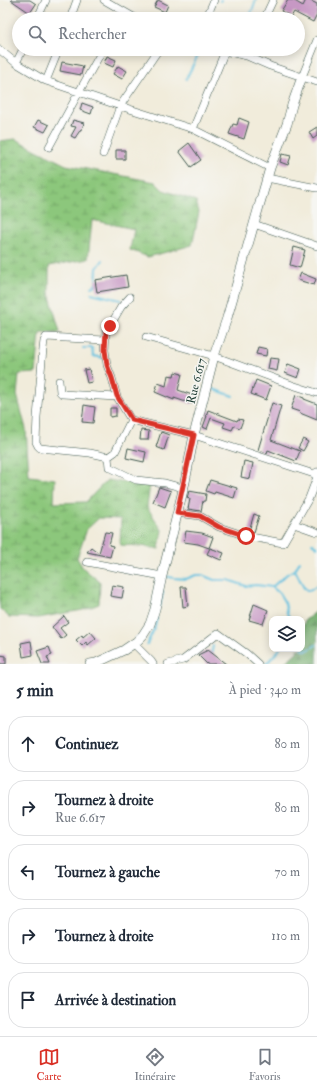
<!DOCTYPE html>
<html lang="fr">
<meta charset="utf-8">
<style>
:root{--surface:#fff;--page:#f2f2f3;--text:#1f2937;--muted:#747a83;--line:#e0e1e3;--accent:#d93025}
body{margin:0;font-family:"IM FELL Double Pica",serif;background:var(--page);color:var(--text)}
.controls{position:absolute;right:12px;bottom:12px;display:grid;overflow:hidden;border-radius:8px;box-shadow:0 2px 10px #0003}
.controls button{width:36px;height:36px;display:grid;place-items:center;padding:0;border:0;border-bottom:1px solid var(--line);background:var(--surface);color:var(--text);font:20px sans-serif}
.stop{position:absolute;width:12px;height:12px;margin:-9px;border:3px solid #d93025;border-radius:50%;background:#fff}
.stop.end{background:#d93025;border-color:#fff;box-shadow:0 1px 4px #0008}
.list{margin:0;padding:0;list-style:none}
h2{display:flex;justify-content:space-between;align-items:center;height:52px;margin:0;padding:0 16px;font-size:17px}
h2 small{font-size:13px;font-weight:400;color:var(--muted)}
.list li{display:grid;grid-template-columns:26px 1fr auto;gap:12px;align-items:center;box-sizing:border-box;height:56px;margin:0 8px 8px;padding:0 8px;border:1px solid var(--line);border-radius:16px}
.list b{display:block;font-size:15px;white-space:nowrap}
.list p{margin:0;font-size:13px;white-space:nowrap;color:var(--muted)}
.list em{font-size:13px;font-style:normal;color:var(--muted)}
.icon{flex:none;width:22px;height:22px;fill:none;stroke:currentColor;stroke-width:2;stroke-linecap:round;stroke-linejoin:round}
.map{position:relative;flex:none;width:317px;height:664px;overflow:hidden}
.search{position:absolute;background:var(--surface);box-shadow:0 2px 10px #0003;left:12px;right:12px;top:12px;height:44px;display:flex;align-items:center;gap:10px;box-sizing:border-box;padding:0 14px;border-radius:22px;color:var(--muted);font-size:15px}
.sheet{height:372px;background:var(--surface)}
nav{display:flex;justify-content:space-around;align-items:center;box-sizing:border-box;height:56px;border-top:1px solid var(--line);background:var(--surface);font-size:11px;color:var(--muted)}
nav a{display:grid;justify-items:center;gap:2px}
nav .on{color:var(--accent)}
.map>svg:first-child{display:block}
</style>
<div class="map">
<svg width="317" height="664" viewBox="0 0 317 664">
<defs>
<pattern id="forest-firs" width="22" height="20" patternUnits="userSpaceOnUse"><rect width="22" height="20" fill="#71ac6b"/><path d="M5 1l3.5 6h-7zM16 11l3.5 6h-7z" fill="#5c8d59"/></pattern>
<pattern id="wetland-marsh" width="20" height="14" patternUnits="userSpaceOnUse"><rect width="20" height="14" fill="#8cc77b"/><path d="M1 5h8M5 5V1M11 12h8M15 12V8" fill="none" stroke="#72a366"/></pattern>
</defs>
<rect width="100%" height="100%" fill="#f6f6f2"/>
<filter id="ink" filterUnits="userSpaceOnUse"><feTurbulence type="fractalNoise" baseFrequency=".025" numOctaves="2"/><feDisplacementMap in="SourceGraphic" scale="8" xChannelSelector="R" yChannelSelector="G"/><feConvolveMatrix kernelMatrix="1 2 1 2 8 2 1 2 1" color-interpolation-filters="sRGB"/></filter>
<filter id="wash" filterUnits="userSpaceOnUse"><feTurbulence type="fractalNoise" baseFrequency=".012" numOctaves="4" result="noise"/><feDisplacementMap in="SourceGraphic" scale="16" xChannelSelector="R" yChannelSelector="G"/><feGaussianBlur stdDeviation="0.9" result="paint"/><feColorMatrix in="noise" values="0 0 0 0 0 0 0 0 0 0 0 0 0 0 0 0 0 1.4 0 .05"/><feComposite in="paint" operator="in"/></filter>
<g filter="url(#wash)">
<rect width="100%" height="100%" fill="#f1ecdb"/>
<path fill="url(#forest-firs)" stroke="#487450" d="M317,611V664H283L297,652L298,649H302V631L305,620Z"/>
<path fill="url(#wetland-marsh)" stroke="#568258" d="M15,139L66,165L155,182L163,190L196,201L199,212L192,245L148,257L130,250L134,229L92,220L88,259L49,266V293L60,332H40L36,373L19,374L17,395L26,429L29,476L55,479L54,503L86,502L107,480L121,482L150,484L147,507L162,530L159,549L141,546L120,545L121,519L99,518L87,529L77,558L83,568L100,582L99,604L83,610L38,618L9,617L0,609V141Z"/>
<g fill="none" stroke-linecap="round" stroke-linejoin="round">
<path stroke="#63c2e1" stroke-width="2" d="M220,1L221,0
M250,16L256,0
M186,79L201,49
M92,287L96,284L97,268L103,260
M91,293L121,300
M83,348H92L93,356L104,358
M210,388L233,396
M312,543L317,547
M295,570L304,588L307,591L311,590L317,586
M165,576L174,578L186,579L196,575H202L214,580H228L246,586L256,585L272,587L279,593L285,603L287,613L290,619
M272,587L287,574L294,570H295L300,561
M160,606L163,592
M147,644L154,629L157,618
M302,648L304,650H308L316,645
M211,655L213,646
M266,664L280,649"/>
</g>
<g id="blocks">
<path fill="#c798c4" d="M11,0H30L36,4L30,13Z
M158,0L168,5L165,12L154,7Z
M288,0H293L303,6L306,0H309L317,4V14L313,22L294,12L291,17L281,11Z
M107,56L116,60L113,67L104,63Z
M62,62L83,66L81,75L60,71Z
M118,66L127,71L122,79L113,74Z
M82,103L93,107L91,114L80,110Z
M239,118L249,122L244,139L229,134L233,124L237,125Z
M38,120L49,125L45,132L34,127Z
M73,120L84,123L82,129H81L75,138L71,136L76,127L71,126Z
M317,127V136L313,139L309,132Z
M189,143L201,160L191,167L179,151Z
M116,150H125V159H116Z
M282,154L291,156L288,165L280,162Z
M294,247L305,250L300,268L290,265Z
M301,273L316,279L314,285L298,280Z
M126,275L128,287L97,292L95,280Z
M258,347L267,349L266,356L256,354Z
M270,358L279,359L277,371L268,369Z
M288,364L301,369L298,378L285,373Z
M89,369L92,382L87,383L84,370Z
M175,372L182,374L178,390L195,396L192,404L174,398V400L155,392L158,383L166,386L168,375L174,376Z
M256,380L271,386L266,400L251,394Z
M296,395L304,398V399L317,404V420L300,413V412L291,409Z
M272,403L281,406L271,440L300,451L296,461L268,450L267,453L258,450Z
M84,405L95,407L93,423L82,422Z
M110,408H116V416L110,417Z
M208,410L237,421L238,419L243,420L240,428L234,426L232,430L223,427L225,423L211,418L207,429L203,427L207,416H206Z
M141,430L149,431L148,440H140Z
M161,432L169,435L164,450L156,447Z
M303,439L308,442L303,451L298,448Z
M128,448L146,452L144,462L126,458Z
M244,461L253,463L250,479L241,477Z
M210,480L237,488L234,498L215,492L214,494L206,491Z
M159,487L171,491L165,507L153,502Z
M189,491L206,494L205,501H203L201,511L188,509L190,499L187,498Z
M254,514L259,516L254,532L249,531Z
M186,531L202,533L213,537L209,548L198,544L184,542Z
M105,532L112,533L109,545L113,546L110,557L87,552L91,547L99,553Z
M210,548L224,553L221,560L207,554Z
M112,585L124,587L122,598L110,596Z
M181,587H186L188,606L183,607Z
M254,604L268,610L263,624L249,620Z
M64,616L68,622L60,628L66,635L61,639L52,627Z
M90,631L96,638L88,645L86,642L82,646L76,640L82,635L83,637Z
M31,641L33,655L23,657L21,643Z
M49,647L52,655L47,657L50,664H42L37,651Z
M208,650L226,664H207L198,655Z
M0,655L6,656V664H0Z"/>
</g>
</g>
<g filter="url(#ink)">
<use href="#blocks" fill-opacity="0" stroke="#3e574d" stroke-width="1"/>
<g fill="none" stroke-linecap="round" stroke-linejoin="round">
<defs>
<path id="minor" d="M104,0L137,19
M37,19L46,0
M70,19L77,0
M206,19L214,0
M264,19L273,0
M215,49L247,56L270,66L317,82
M0,50L16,63L46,81L120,106L193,129L270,168
M247,56L250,49
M16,63L23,49
M302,77L317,40
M46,81L59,49
M193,129L225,51
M49,147L79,92L103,49
M103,154L120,106L159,49
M267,178L317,188
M254,224L317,246
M130,297L121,307L110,326L106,331L105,350L107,365L112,378L117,397L131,420L194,435L314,474L317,472
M146,337L214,356L292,385L317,393
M105,340L46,337L44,341L43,349L37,417L36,442L38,446L40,448L90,453L108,457L109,467L136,480L165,483L183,488
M59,381L60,392L62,394L117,397
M108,457L115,452L131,420
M177,513L200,516L219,527L246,536L283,543L309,498L317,477L314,474
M294,524L317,532
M87,562L162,576
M133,643L151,661L153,664
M168,664L183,660L218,633L247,654L258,664"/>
<path id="tertiary" d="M90,664L96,663L124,650L136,642L143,635L150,624L155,609L162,576L185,482L194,435L214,356L227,318L270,168L287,124L292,105L302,77"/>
</defs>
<use href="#minor" stroke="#3e574d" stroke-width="8"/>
<use href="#tertiary" stroke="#3e574d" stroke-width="10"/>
<use href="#minor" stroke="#fff" stroke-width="7"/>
<use href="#tertiary" stroke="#fff" stroke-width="9"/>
</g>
</g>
<g fill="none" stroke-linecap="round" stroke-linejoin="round" filter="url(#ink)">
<path stroke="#d93025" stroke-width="5" d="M110,326L106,330L105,350L107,365L112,378L117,396L132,420L194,435L177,513L200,516L219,527L246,536"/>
</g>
<g text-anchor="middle" stroke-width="3" stroke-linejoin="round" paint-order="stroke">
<g font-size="12" fill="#1f3d34" stroke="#f6f6f2">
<text transform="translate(196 381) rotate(-76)" y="4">Rue 6.617</text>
</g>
</g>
</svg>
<div class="controls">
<button><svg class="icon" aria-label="layers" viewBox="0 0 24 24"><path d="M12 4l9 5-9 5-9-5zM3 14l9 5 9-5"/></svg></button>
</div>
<div class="stop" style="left:246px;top:536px"></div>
<div class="stop end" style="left:110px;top:326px"></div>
<div class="search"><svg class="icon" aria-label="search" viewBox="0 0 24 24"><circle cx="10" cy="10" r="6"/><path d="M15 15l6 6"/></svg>Rechercher</div>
</div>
<section class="sheet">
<h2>5 min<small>À pied · 340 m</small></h2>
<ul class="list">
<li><svg class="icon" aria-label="ahead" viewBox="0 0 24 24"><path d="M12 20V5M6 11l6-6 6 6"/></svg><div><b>Continuez</b></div><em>80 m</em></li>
<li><svg class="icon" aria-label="right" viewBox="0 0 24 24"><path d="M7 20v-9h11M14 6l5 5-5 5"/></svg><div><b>Tournez à droite</b><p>Rue 6.617</p></div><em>80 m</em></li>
<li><svg class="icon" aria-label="left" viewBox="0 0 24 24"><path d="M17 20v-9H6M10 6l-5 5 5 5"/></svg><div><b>Tournez à gauche</b></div><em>70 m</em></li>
<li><svg class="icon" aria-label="right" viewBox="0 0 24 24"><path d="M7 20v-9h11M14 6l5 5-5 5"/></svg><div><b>Tournez à droite</b></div><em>110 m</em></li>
<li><svg class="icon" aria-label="arrive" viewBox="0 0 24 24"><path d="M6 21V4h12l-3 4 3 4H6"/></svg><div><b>Arrivée à destination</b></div></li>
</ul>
</section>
<nav>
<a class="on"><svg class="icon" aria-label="map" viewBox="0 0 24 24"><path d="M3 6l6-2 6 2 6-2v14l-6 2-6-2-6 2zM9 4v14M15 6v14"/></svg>Carte</a>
<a><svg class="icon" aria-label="directions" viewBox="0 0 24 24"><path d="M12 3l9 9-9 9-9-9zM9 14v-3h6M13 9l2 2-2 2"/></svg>Itinéraire</a>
<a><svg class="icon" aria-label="saved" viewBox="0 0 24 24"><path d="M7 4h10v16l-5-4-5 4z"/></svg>Favoris</a>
</nav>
